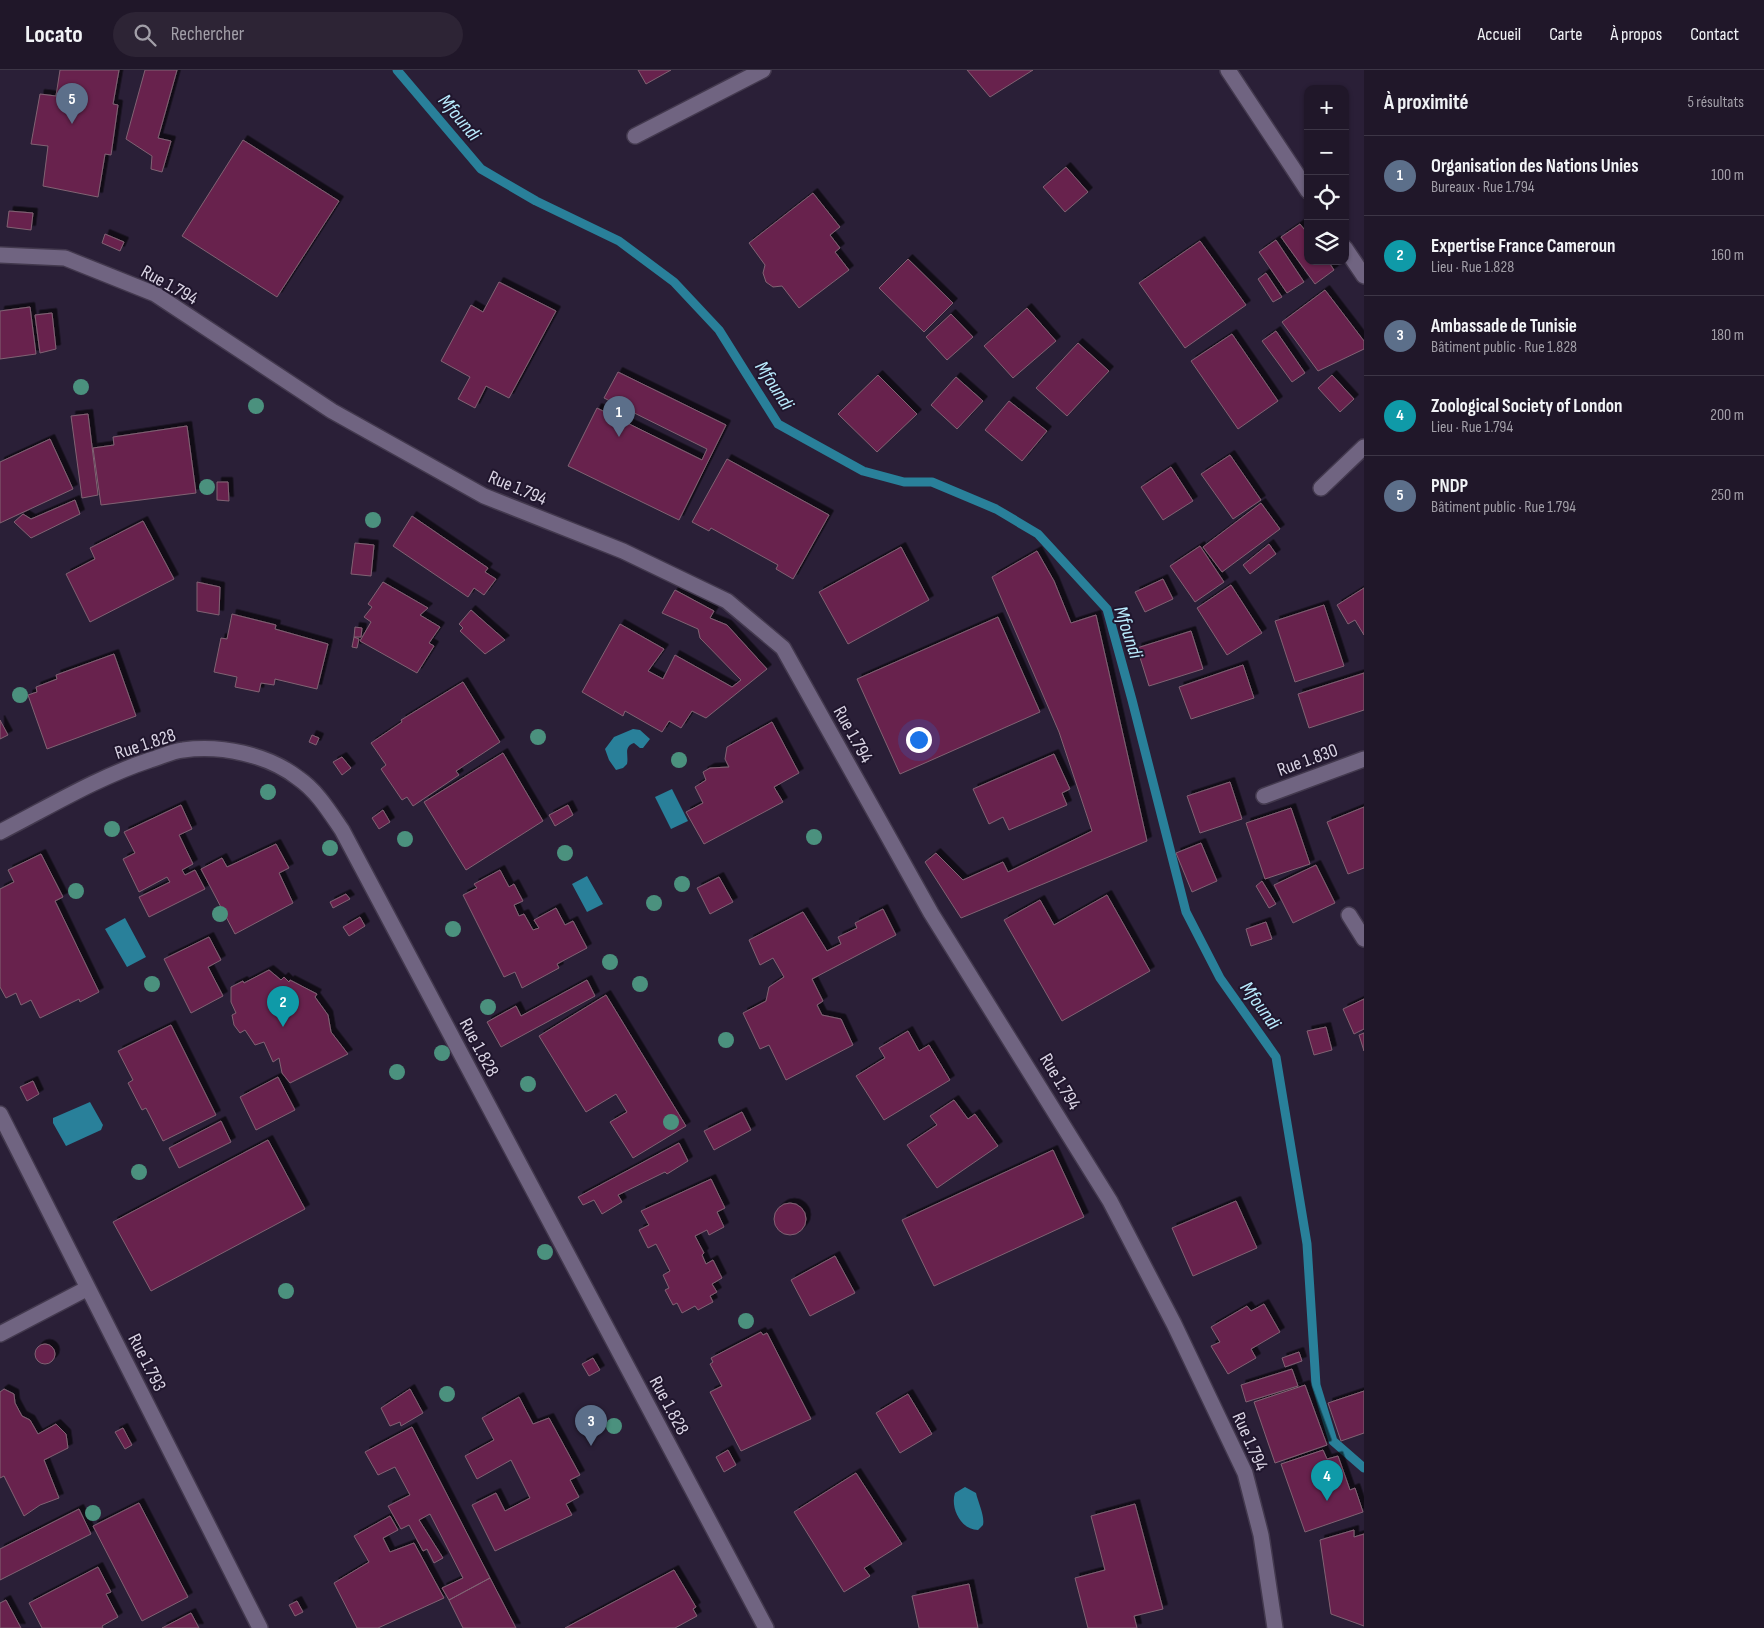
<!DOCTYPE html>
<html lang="fr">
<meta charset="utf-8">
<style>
:root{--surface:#201729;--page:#2d2435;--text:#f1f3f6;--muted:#a29fa8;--line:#3d3646;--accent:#0b8043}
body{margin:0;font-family:"Sofia Sans Condensed",sans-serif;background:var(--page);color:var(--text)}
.controls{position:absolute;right:15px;top:15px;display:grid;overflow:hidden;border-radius:10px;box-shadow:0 1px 4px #0004}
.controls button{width:45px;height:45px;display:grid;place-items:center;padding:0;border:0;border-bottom:1px solid var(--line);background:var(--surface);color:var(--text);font:25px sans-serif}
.you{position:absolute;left:918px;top:669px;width:18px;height:18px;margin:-12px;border:4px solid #fff;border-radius:50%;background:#1a73e8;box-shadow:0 0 0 8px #1a73e833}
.badge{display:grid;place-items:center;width:32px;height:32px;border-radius:50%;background:var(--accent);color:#fff;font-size:16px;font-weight:700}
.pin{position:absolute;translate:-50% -41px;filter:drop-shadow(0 1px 2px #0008)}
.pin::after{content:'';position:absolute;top:26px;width:18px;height:15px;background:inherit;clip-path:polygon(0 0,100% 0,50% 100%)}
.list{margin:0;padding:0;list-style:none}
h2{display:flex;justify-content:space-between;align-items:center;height:65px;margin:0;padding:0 20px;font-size:21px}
h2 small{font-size:16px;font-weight:400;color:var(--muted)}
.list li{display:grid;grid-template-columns:32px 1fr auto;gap:15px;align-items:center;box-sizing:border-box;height:80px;padding:0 20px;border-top:1px solid var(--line)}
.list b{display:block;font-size:19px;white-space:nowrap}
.list p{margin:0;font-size:16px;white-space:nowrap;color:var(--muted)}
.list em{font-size:16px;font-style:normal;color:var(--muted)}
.icon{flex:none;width:28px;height:28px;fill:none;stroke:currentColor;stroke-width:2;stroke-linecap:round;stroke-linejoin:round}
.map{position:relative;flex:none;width:1364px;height:1558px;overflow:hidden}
header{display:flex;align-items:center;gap:30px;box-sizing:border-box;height:70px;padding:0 25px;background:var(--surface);border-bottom:1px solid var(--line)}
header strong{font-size:24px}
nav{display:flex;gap:28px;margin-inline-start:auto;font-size:18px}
.search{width:350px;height:45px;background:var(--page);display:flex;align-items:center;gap:12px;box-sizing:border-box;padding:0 18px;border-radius:28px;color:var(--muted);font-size:19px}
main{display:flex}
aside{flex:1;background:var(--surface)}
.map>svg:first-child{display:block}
</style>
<header>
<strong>Locato</strong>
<div class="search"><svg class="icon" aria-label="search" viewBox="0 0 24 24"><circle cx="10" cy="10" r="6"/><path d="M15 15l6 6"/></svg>Rechercher</div>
<nav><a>Accueil</a><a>Carte</a><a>À propos</a><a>Contact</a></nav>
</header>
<main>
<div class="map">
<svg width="1364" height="1558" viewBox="0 0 1364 1558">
<defs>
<filter id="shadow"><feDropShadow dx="4.5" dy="-4.5" stdDeviation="0" flood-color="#0009"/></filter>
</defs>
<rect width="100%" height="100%" fill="#2a1f37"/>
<path fill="#29809a" d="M633,659L640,660L650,669L643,678H640L634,673C623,677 629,685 627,694L623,698L616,700L609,690L605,679L614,667Z
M672,719L688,751L671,759L655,727Z
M587,806L603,834L587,842L572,814Z
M125,848L146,887L127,897L105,859Z
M90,1032L103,1055L101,1060L66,1076L53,1053V1048Z
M965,1417L976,1423C978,1432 985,1446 983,1455L978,1460C961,1460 950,1438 955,1423Z"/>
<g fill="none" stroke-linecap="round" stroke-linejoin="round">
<path stroke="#29809a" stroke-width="9" d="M397,0L481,99L536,131L619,171L674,212L719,260L778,354L863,401L904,412H932L996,439L1038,464L1107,539L1132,630L1186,842L1220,908L1276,987L1307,1174L1316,1315L1333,1371L1364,1398"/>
</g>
<path fill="#67234e" stroke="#816273" filter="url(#shadow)" d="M60,0H119L113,34L118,35L111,85L105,84L98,127L43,116L48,76L31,74L40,24L56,26Z
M145,0H177L158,68L171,71L162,102L151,99L152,86L126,69Z
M638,0H671L646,14Z
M967,0H1033L990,27Z
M243,70L339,131L277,227L182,166Z
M1066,97L1088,122L1065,142L1043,117Z
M813,123L840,157L830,165L840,178L835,182L849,200L799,238L782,216L773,217L766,212L763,203L765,195L749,173Z
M9,141L33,143L31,160L7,157Z
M1300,154L1308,164V191H1328L1334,200L1315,214L1281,167Z
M105,164L124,172L120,181L102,173Z
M1276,170L1304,212L1287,223L1259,182Z
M1200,171L1246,235L1185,278L1139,213Z
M908,189L953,233L924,262L879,218Z
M1266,203L1282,227L1273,232L1258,209Z
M499,212L556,241L509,328L486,316L475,338L458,329L470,307L441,291L471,235L483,242Z
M1325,220L1364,271V279L1318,301L1282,252Z
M30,237L36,284L0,289V241Z
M1027,238L1056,271L1013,308L984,276Z
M52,243L56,279L40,283L35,245Z
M951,244L973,267L947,290L926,267Z
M1276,261L1305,303L1292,312L1262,271Z
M1232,264L1278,331L1238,359L1191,291Z
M1078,273L1109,301L1067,346L1036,318Z
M618,302L726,355L679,450L568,396L597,338L702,390L707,379L604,328Z
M878,305L917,344L877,382L838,344Z
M1332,305L1354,329L1340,342L1318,318Z
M956,307L983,331L957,359L931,335Z
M1009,331L1047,361L1022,391L985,360Z
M88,344L98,425L82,428L71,346Z
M187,356L196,423L101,435L93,378L114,375L113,367Z
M50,369L73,419L0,453V392Z
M1230,385L1261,430L1233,449L1201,404Z
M727,389L829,445L793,509L776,499L778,495L711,458L709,461L692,452Z
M1171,397L1193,431L1163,450L1141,417Z
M217,412H228L229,431L217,430Z
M75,430L80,444L31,468L14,452L23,444L31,449Z
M1261,433L1280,459L1222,502L1203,477Z
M412,446L488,498L485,502L496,509L484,525L474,518L468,527L393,476Z
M143,451L174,509L90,552L66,504L95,489L90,478Z
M355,473L374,475L371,506L351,504Z
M1269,474L1276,484L1250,504L1243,495Z
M1200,476L1224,512L1195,532L1170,496Z
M901,477L929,530L848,574L819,522Z
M1037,481L1054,511L1071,553L1096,545L1147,771L961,848L925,792L936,783L963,810L1003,792L1008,802L1092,761L1059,662L992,507Z
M1163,509L1173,529L1145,542L1135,522Z
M197,512L220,517L219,545L197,541Z
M383,512L428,538L420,545L440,557L429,573L434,576L417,603L360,571L371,552L364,547L372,537L368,534Z
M1231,515L1262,563L1227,585L1197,538Z
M1364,518V565L1355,550L1348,554L1337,535Z
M675,520L714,541L710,548L727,555L767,599L706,648L692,641L681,658L669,651L662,662L625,641L623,646L582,622L620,554L664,579L648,601L663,609L675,585L732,617L741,610L700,568L698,559L662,543Z
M1324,535L1344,596L1295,612L1275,551Z
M471,540L505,570L485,584L460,561L463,558L459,554Z
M232,544L276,555L275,559L328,574L317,619L275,609L274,615L261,613L259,622L235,617L237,607L214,602L221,568L227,569Z
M998,547L1040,642L900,704L857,609Z
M355,557L362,558L361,567H354Z
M1191,561L1203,599L1149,616L1137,578Z
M354,567L359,569L357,578L352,577Z
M114,584L136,646L47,679L28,625L37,622L36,617L57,609L56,605Z
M1243,595L1254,628L1191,649L1179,617Z
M1364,603V640L1309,658L1298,624Z
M463,612L500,672L456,701L459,705L413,736L407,727L402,730L381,699L386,695L371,673L402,652L401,650Z
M0,650L8,665L0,669Z
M772,652L799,703L774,717L783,732L704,774L686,742L703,733L695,717L706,710L703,702L710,698L729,697L725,689L727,677Z
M312,665L319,668L316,675L309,672Z
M503,683L543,751L466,800L424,732Z
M1054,684L1070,719L1062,723L1067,735L1009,760L1003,747L989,754L973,719Z
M342,687L351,698L342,705L333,692Z
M1230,712L1242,749L1200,763L1187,726Z
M181,735L192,759L179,765L193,794L182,800L185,805L195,800L205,819L149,847L139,827L170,812L167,807L139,822L123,789L135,783L124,762Z
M568,735L573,745L555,756L549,745Z
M1364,737V798L1348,804L1327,752Z
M1291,738L1310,794L1265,809L1246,753Z
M383,740L390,752L379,759L372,748Z
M1201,773L1217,811L1192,822L1176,783Z
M276,774L289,798L279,803L293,833L235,864L201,799L222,788L227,797Z
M41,784L63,827L55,831L99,922L80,932L79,929L40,948L31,930L21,935L16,923L6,928L0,917V819L14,812L8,800Z
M1316,795L1335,833L1293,853L1274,815Z
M500,800L509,817L514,814L523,831L514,835L519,846L524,844L533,860L539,858L534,850L556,838L565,855L573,851L587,878L557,894L559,898L522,918L515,902L504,907L463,825L477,818L474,814Z
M719,807L733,832L710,844L697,818Z
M1262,811L1276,834L1269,838L1256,816Z
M346,824L350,829L333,838L330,832Z
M1107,825L1150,901L1062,951L1004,850L1040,830L1054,855Z
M883,839L896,865L812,909L823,931L817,935L822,945L841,949L853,975L786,1010L769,975L760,979L743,943L766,931L769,917L784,907L773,888L760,895L749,870L803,842L827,881L841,874L838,867L857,858L855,853Z
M360,847L365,856L349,866L343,857Z
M1266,852L1272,869L1251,876L1246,859Z
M209,867L221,890L208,897L223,926L191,943L164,889Z
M269,900L281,910L284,907L289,912L290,910L317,924L315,927L328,945L331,962L348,984L290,1013L282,1003L279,988L273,992L264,972L255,975L245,960L240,963L234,955L232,945L236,943L231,932V917L243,911L244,913Z
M587,910L595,926L501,977L487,952L516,936L521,946Z
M606,925L686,1056L633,1088L610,1052L627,1042L616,1024L586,1042L539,966Z
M1364,929V959L1354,964L1343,939Z
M171,955L216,1045L163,1071L146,1038L142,1040L128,1013L133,1010L118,981Z
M1326,957L1332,980L1314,985L1307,961Z
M908,961L919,981L929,975L950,1010L884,1050L856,1006L885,988L879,978Z
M1364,963V981L1359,965Z
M278,1007L295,1040L256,1060L240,1027Z
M33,1011L39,1024L27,1031L20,1017Z
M954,1030L968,1049L975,1044L998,1076L937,1118L907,1075L937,1055L930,1046Z
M742,1042L751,1060L714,1080L704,1061Z
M221,1051L231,1072L179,1098L169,1078Z
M268,1070L305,1139L151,1221L113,1152Z
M679,1073L688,1091L667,1104L665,1102L618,1125L622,1132L602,1144L594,1130L583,1135L578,1127Z
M1053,1080L1084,1147L934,1216L902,1150Z
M711,1109L725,1138L717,1142L724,1157L709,1165L707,1160L695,1166L704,1183L702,1185L706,1194L713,1190L722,1208L712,1214L717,1222L710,1226L713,1232L698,1240L695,1236L682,1243L677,1233L673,1235L665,1220L669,1218L663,1205L670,1201L656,1174L648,1178L639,1160L649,1155L641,1141Z
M1236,1131L1257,1178L1193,1206L1172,1158Z
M774 1149a16 16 0 1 1 32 0a16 16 0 1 1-32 0Z
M835,1186L855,1223L810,1246L791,1210Z
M1264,1234L1280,1262L1251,1279L1256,1288L1228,1304L1211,1276L1220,1272L1211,1257L1247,1236L1251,1241Z
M761,1262L763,1265L767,1263L811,1349L741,1381L710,1322L722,1316L710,1294L713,1292L711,1288Z
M35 1284a10 10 0 1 1 20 0a10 10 0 1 1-20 0Z
M1299,1282L1302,1291L1285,1297L1282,1288Z
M593,1288L600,1300L589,1306L582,1294Z
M1292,1299L1298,1316L1246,1332L1241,1315Z
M1305,1315L1327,1375L1275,1393L1254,1332Z
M4,1319L14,1324L15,1333L22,1346L30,1350L38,1364L56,1354L66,1364L68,1378L44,1390L59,1428L40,1435L24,1446L4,1406L0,1408V1322Z
M410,1319L423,1343L401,1356L400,1352L390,1356L381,1338Z
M1364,1321V1363L1341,1371L1328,1333Z
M908,1324L932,1364L900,1383L876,1343Z
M519,1327L533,1354L549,1348L580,1405L570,1410L579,1427L566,1434L572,1445L495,1481L472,1435L496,1423L505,1441L530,1428L511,1390L477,1409L465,1386L494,1370L482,1348Z
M412,1357L490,1508L449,1530L442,1518L463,1508L430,1444L419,1450L443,1488L434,1493L427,1479L423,1481L409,1455L401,1459L388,1436L410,1425L395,1397L378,1405L365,1382Z
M123,1358L132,1375L125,1379L115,1362Z
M728,1380L736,1395L724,1402L716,1387Z
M1323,1380L1327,1389L1338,1386L1350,1420L1355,1418L1363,1442L1305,1462L1281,1394Z
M856,1403L902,1474L864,1498L870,1506L844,1522L794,1442Z
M139,1433L188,1527L142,1551L93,1456Z
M1135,1434L1163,1539L1134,1546L1137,1558H1088L1075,1508L1105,1500L1091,1446Z
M79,1439L91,1464L0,1510V1479Z
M390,1446L398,1460L383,1468L390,1482L414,1473L444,1528L378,1558H357L334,1513L369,1492L354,1466Z
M1354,1460V1467L1364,1464V1556L1331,1544L1320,1470Z
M98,1497L111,1522L106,1524L118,1547L102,1556L103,1558H42L29,1533Z
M674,1500L696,1537L693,1539L697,1546L675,1558H565Z
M490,1508L516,1558H463L449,1530Z
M969,1514L978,1558H919L912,1526Z
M6,1530L21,1558H0V1533Z
M297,1531L303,1542L295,1546L289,1535Z
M191,1543L199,1558H162Z"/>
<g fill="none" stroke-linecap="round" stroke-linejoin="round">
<defs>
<path id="minor" d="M1228,0L1308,121
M635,66L763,0
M1345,178L1364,206
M0,185L65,188L155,224L332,341L484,426L623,481L727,531L783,578L931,843L1110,1131L1174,1254L1245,1403L1261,1465L1275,1558
M1321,418L1364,377
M1264,726L1364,689
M0,762C49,737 98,707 150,690C161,687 172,681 183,680C221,675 267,684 298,708C317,721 329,741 342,760L766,1558
M1349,845L1364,869
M0,1044L260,1558
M0,1264L88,1218"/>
</defs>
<use href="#minor" stroke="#43394e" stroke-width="18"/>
<use href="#minor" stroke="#706481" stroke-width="15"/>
</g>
<g fill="#4b917e">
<circle cx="81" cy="317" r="8"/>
<circle cx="256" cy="336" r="8"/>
<circle cx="207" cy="417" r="8"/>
<circle cx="373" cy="450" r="8"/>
<circle cx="20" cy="625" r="8"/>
<circle cx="538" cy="667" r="8"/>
<circle cx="679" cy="690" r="8"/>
<circle cx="268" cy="722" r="8"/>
<circle cx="112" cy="759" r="8"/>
<circle cx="814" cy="767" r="8"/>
<circle cx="405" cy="769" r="8"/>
<circle cx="330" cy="778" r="8"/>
<circle cx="565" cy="783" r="8"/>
<circle cx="682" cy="814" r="8"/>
<circle cx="76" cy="821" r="8"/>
<circle cx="654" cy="833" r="8"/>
<circle cx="220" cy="844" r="8"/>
<circle cx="453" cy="859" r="8"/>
<circle cx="610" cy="892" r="8"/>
<circle cx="152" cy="914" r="8"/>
<circle cx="640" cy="914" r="8"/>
<circle cx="488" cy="937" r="8"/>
<circle cx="726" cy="970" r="8"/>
<circle cx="442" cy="983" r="8"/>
<circle cx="397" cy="1002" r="8"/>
<circle cx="528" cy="1014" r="8"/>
<circle cx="671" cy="1052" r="8"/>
<circle cx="139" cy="1102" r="8"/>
<circle cx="545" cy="1182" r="8"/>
<circle cx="286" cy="1221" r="8"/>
<circle cx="746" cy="1251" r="8"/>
<circle cx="447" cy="1324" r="8"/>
<circle cx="614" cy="1356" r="8"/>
<circle cx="93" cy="1443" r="8"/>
</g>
<g text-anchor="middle" stroke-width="4" stroke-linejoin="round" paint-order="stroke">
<g font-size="19" fill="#dad4e4" stroke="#20162d">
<text transform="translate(170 214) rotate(29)" y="7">Rue 1.794</text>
<text transform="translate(518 417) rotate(23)" y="7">Rue 1.794</text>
<text transform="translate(854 664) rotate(61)" y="7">Rue 1.794</text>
<text transform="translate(145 673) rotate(-18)" y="7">Rue 1.828</text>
<text transform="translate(1307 689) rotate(-20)" y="7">Rue 1.830</text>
<text transform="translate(480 977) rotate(62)" y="7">Rue 1.828</text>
<text transform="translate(1061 1011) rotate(59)" y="7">Rue 1.794</text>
<text transform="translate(148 1292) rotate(63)" y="7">Rue 1.793</text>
<text transform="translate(670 1335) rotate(62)" y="7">Rue 1.828</text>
<text transform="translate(1251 1371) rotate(66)" y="7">Rue 1.794</text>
</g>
<g font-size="20" font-style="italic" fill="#baecfe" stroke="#20162d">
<text transform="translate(460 47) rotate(50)" y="7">Mfoundi</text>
<text transform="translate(775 315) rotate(57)" y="7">Mfoundi</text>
<text transform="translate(1129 562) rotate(72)" y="7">Mfoundi</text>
<text transform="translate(1261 935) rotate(54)" y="7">Mfoundi</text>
</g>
</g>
</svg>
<div class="controls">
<button>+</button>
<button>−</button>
<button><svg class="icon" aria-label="locate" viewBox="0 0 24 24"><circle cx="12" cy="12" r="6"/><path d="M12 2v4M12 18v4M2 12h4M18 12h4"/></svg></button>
<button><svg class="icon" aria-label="layers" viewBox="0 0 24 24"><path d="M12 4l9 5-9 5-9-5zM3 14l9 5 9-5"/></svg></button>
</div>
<div class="you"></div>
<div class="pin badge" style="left:619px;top:367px;background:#5c6f8a">1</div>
<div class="pin badge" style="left:283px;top:957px;background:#0f9aa8">2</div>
<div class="pin badge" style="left:591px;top:1376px;background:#5c6f8a">3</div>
<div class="pin badge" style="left:1327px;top:1431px;background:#0f9aa8">4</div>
<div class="pin badge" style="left:72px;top:54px;background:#5c6f8a">5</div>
</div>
<aside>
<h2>À proximité<small>5 résultats</small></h2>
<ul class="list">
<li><span class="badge" style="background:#5c6f8a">1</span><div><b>Organisation des Nations Unies</b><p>Bureaux · Rue 1.794</p></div><em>100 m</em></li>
<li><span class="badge" style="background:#0f9aa8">2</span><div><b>Expertise France Cameroun</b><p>Lieu · Rue 1.828</p></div><em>160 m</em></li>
<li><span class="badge" style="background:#5c6f8a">3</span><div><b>Ambassade de Tunisie</b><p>Bâtiment public · Rue 1.828</p></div><em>180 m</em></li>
<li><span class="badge" style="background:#0f9aa8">4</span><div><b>Zoological Society of London</b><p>Lieu · Rue 1.794</p></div><em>200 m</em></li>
<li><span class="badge" style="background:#5c6f8a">5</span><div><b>PNDP</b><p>Bâtiment public · Rue 1.794</p></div><em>250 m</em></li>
</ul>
</aside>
</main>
